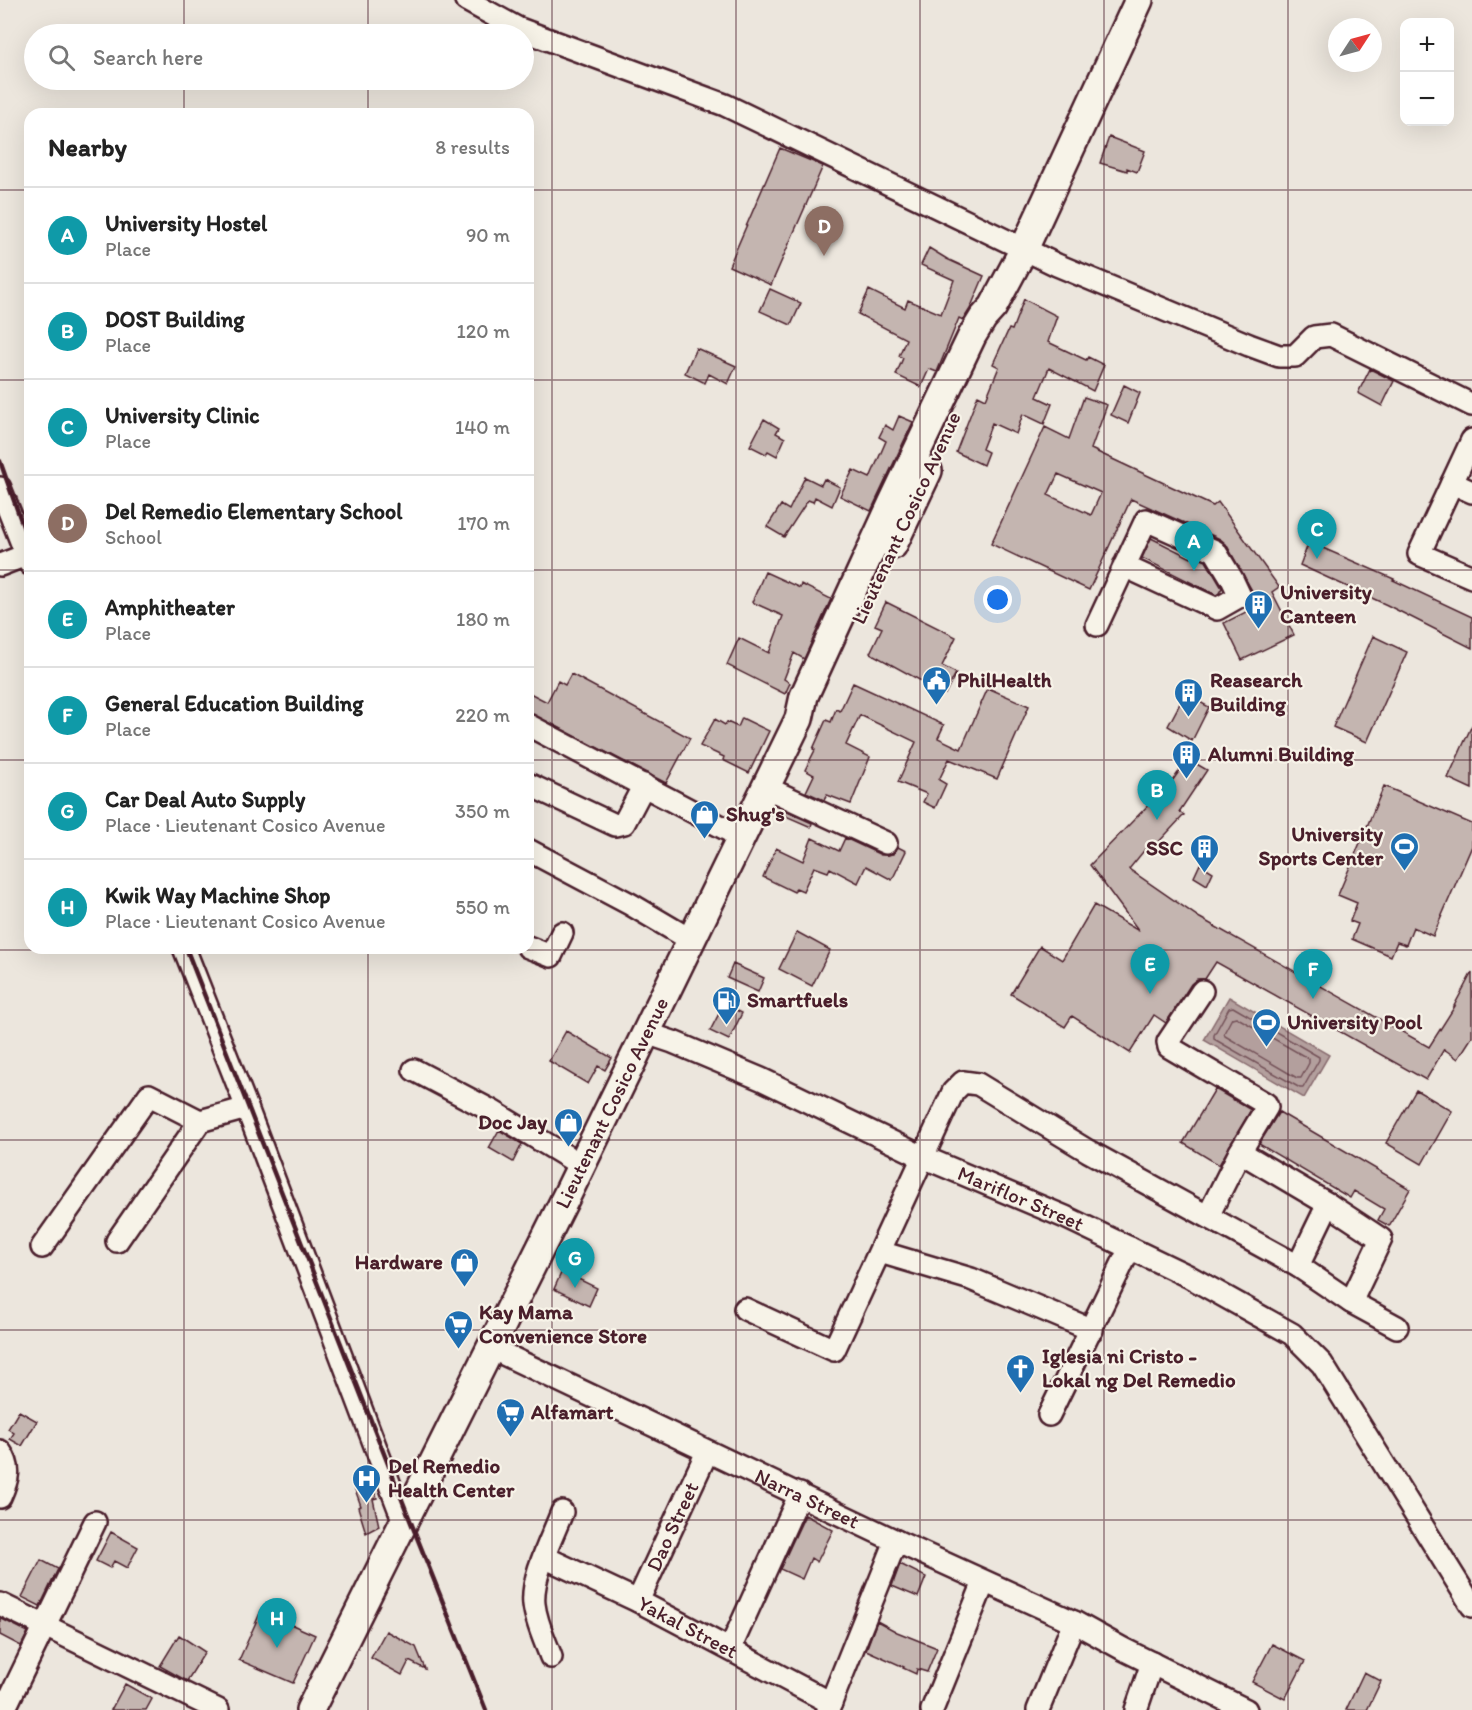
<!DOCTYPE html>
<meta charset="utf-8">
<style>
:root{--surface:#fff;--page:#f2f2f2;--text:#222;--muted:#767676;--line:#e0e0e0;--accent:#111827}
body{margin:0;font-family:Itim,sans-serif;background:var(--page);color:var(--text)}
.controls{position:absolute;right:18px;top:18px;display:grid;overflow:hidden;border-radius:12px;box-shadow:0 6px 24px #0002}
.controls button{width:54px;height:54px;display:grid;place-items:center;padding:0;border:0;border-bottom:2px solid var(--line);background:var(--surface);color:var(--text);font:30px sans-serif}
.compass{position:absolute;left:1328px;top:18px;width:54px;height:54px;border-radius:50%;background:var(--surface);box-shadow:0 6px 24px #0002;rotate:54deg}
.you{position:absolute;left:998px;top:600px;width:21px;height:21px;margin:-15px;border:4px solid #fff;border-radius:50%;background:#1a73e8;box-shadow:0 0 0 9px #1a73e833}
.badge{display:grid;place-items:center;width:39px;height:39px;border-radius:50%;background:var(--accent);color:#fff;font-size:20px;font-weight:700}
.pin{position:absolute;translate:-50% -50px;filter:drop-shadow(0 2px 3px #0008)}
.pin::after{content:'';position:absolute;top:32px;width:21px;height:18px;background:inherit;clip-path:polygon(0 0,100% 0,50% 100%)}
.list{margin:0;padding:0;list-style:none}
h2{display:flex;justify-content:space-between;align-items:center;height:78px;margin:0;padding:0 24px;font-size:26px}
h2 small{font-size:20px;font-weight:400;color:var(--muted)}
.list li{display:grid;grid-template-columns:39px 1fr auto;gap:18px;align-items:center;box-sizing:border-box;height:96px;padding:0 24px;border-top:2px solid var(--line)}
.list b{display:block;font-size:22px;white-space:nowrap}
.list p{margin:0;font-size:20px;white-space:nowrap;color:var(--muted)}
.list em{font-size:20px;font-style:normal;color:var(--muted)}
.icon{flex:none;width:33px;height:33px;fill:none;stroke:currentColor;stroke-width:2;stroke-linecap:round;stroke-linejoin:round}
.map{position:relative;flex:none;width:1472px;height:1710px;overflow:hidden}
.search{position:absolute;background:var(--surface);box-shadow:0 6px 24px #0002;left:24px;top:24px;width:510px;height:66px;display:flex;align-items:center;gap:15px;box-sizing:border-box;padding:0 21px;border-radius:33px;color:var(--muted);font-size:22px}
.panel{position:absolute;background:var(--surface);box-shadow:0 6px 24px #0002;left:24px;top:108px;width:510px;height:846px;border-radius:18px}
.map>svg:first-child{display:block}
</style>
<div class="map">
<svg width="1472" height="1710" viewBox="0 0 1472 1710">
<rect width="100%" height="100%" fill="#ece6dd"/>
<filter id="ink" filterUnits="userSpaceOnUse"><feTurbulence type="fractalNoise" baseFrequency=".0167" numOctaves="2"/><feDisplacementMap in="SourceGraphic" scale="12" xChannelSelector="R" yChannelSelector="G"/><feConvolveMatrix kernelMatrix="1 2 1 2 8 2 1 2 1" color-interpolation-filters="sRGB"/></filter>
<g filter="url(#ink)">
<path fill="#b39f9d" stroke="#896c6f" stroke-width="1.5" d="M1229,997L1329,1055L1304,1098L1204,1040Z"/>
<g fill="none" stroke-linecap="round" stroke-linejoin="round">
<path stroke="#745259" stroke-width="1.5" d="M1233,1007L1319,1057V1060L1303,1088H1300L1214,1039V1035L1229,1008Z
M1236,1017L1309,1059V1063L1301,1078H1297L1225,1036L1224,1033L1232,1018Z"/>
</g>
<path fill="#c4b5b0" stroke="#4a1f2b" stroke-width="1.5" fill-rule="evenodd" d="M1109,137L1145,151L1137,172L1127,168V171L1100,163Z
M780,148L823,166L771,285L729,266Z
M929,248L947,259L984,276L970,309L963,320L959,318L937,372L929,369L921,387L896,375L903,358L899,356L906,339L858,314L869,290L905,308L908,300L941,314L954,280L921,265Z
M770,289L801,303L791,325L760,311Z
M1024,299L1057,316L1048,342L1086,360L1088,357L1104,365L1093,391L1049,368L1037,397L1052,404L1044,424L1023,414L1016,434L992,423L982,449L988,452L983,465L956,452L978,395L986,399L999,367L993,364L1009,329L1012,330Z
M696,348L736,366L728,384L709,374L705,383L685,373Z
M1370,369L1394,381L1382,406L1358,393Z
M1124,385L1140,393L1128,423L1111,415Z
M1084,397L1107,405L1091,449L1213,506L1218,502L1279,587L1272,592L1294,635L1242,660L1224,623L1260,605L1226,544L1220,539L1131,499L1089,590L991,544L1045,427L1069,439ZM1058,474L1101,493L1091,515L1048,495Z
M899,416L913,422L871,511L840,496L853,470L870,478L886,441L879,437L885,425L893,430Z
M764,419L779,428L776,433L785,438L777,456L768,451L766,454L750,446Z
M805,477L821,485L824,479L840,487L832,506L815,497L813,502L808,500L784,537L767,527L781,505L789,510Z
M1151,538L1191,558L1192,555L1206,561L1222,588L1219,593L1216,595L1142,558Z
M1309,542L1394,579L1393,580L1472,617V648L1387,605L1300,565Z
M765,572L800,588L801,584L831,599L804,659L794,653L784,679L790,683L785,694L727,665L739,638L769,653L783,616L752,602Z
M886,602L956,637L942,666L956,673L945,694L870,653L882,628L875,625Z
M1373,636L1407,652L1367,742L1333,727Z
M571,674L690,738L666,783L528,712V692L547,702L558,681L565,685Z
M853,683L944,725L938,738L961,749L988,688L1029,706L997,779L949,759L939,780L946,784L935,808L923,802L927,794L898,782L916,742L860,715L846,745L870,757L851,804L827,795L824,800L806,792L814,775L805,770L815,750L813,749L826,720L831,722L836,709L840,711Z
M1185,694L1209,707L1192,741L1168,726Z
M742,718L769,731L749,773L723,760L724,757L700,746L715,719L725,725L727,722L738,727Z
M1472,725V789L1448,778Z
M1188,759L1207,770L1179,812L1184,815L1155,846L1151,842L1129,869L1200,918L1429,1047L1455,1006H1454L1472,972V1037L1458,1059L1444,1049L1426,1080L1216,962L1205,979H1197L1191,984L1166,1023L1154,1015L1130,1053L1072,1016L1065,1027L1011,994L1040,946L1062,960L1094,905L1139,931L1090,865L1160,793L1162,795Z
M1384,786L1472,824V846L1433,936L1413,927L1406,945L1397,942L1391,956L1352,939L1358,924L1350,921L1357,903L1338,895Z
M783,810L812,823L811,827L781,814Z
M812,838L839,851L845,838L881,855L893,854L898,847L906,851L892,880L866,866L858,883L830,868L828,872L814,867L803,891L796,888L794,892L763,877L776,848L803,861Z
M1200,864L1213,872L1207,885L1194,877Z
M797,932L830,950L812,986L779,969Z
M733,964L764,978L758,992L727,978Z
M724,1004L742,1013L729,1040L710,1031Z
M566,1031L612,1058L605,1070L598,1066L588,1084L549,1061Z
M1215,1089L1251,1110L1219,1165L1183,1143Z
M1416,1090L1452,1111L1422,1164L1386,1143Z
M1279,1112L1410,1189L1389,1226L1378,1220L1384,1209L1354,1191L1350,1198L1259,1144Z
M499,1130L522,1144L513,1162L489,1148Z
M562,1271L597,1288L589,1306L554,1289Z
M19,1411L37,1421L22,1446L10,1439L14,1433L8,1429Z
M368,1475L377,1498L373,1499L379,1526L366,1533L358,1507L361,1506L352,1481Z
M805,1515L833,1530L817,1562L811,1558L802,1579L780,1569Z
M111,1532L138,1547L127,1568L114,1561L110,1568L96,1561Z
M41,1560L58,1569L40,1606L22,1597Z
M900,1564L926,1577L918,1597L892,1586Z
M261,1611L315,1635L293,1683L239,1660Z
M0,1618L28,1632L21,1646L0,1635Z
M877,1621L897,1632L937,1648L927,1672L917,1669L916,1674L903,1668L904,1667L866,1650Z
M386,1631L416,1647L425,1669L409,1661L402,1675L371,1658Z
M179,1635L205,1652L187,1681L160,1666Z
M1272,1644L1305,1661L1285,1699L1252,1682Z
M1364,1672L1381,1681L1367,1710H1346Z
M125,1684L152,1699L146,1710H111Z"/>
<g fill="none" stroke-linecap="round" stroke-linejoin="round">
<defs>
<g id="minor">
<path d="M466,0L517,28L725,105L1057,265L1249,345L1279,356H1295L1314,337L1331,335L1472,405"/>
<path d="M1472,440L1419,554L1472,577"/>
<path d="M1452,483L1472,492"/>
<path d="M0,488L30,564"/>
<path d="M0,565L26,555"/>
<path d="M1097,625L1146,520L1215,551L1232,579L1240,596L1217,609L1124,566"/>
<path d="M528,725L741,837"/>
<path d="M528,784L615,825L624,823L644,785"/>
<path d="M765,787L886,843"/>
<path d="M528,850L630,904L691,940"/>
<path d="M528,947L551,956L562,933"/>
<path d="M184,948L247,1108L404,1522"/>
<path d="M1202,991L1168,1042L1169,1047L1266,1104L1267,1107L1240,1152L1208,1216"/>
<path id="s1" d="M646,1033L673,1042L761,1079L923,1157L1065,1217L1188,1276L1292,1334L1322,1364L1472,1606"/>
<path d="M414,1070L492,1111L581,1165"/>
<path d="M1240,1152L1328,1204L1381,1239L1351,1302"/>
<path d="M117,1241L200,1121L247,1108"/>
<path d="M42,1247L149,1095L200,1121"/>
<path d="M880,1252L971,1279L1092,1330"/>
<path d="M1298,1266L1328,1204"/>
<path d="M745,1309L834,1350L953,1092L963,1082L978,1084L1088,1151L1298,1266L1351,1302L1397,1327"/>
<path id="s2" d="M491,1348L896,1541L1074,1622L1123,1649L1246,1710"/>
<path d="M1049,1415L1130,1248"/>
<path d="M0,1451C12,1468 8,1479 0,1497"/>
<path id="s3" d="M544,1557L638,1601L831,1703"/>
<path id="s4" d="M638,1601L707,1452"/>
<path d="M0,1604L218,1710"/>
<path d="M730,1649L800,1494"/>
<path d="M551,1657C545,1640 536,1623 534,1604C531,1577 552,1538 562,1512"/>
<path d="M4,1710L95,1522"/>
<path d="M828,1710L896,1541"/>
<path d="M932,1710L984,1582"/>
<path d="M1038,1710L1074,1622"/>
<path d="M1136,1710L1152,1663"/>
</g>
<g id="major">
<path d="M893,545L928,471"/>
<path id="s5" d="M310,1710L567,1195L799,719L804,696L892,504L972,336L983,318L993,307L1024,249L1139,0"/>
</g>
</defs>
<use href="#minor" stroke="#4a1f2b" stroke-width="26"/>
<use href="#major" stroke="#4a1f2b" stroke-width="32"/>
<use href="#minor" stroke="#f7f3e8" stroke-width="21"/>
<use href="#major" stroke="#f7f3e8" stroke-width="27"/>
<path stroke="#4a1f2b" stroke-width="4.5" d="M0,461L30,546
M186,948L408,1515L486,1710"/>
</g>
</g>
<path fill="none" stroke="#4a1f2b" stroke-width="1.5" stroke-opacity="0.55" d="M184,0V34M368,0V34M552,0V1710M736,0V1710M920,0V1710M1104,0V1710M1288,0V1710M184,80V114M368,80V114M0,190H30M528,190H1472M0,380H30M528,380H1472M0,570H30M528,570H1472M0,760H30M528,760H1472M184,948V1710M368,948V1710M0,950H1472M0,1140H1472M0,1330H1472M0,1520H1472"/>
<defs>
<symbol id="building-pin" viewBox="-11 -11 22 30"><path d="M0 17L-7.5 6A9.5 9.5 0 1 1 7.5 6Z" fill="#1f6fb2" stroke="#f7f3e8"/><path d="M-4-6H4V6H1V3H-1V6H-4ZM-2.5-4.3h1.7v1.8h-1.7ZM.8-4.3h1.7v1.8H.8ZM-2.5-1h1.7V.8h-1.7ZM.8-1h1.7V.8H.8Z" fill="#fff"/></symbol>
<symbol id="civic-pin" viewBox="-11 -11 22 30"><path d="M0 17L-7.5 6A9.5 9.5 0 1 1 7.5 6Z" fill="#1f6fb2" stroke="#f7f3e8"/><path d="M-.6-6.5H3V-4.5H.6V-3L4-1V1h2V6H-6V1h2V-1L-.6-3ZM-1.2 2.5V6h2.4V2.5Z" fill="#fff"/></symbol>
<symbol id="shop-pin" viewBox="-11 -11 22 30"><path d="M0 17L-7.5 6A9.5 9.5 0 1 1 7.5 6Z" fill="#1f6fb2" stroke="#f7f3e8"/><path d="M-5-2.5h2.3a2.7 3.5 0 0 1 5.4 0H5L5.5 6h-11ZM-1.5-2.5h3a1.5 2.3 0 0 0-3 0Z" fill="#fff"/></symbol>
<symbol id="stadium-pin" viewBox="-11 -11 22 30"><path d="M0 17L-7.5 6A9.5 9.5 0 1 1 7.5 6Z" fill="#1f6fb2" stroke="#f7f3e8"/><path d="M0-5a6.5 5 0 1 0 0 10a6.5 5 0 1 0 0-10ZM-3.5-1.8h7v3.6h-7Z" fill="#fff"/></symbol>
<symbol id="fuel-pin" viewBox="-11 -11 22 30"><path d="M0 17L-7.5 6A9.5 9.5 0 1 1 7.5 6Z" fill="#1f6fb2" stroke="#f7f3e8"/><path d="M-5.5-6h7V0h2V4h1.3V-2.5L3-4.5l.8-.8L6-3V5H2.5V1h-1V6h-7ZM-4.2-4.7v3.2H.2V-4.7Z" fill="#fff"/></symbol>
<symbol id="supermarket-pin" viewBox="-11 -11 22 30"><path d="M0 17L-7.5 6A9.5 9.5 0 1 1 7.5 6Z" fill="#1f6fb2" stroke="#f7f3e8"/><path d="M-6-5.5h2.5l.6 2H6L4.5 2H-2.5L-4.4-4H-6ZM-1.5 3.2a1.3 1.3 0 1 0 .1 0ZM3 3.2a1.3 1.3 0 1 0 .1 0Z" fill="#fff"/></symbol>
<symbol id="church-pin" viewBox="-11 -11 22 30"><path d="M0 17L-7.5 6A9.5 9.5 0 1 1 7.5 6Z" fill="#1f6fb2" stroke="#f7f3e8"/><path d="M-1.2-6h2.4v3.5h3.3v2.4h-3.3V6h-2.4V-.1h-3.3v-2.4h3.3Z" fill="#fff"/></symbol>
<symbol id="hospital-pin" viewBox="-11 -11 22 30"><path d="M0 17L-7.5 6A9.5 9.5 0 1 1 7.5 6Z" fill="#1f6fb2" stroke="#f7f3e8"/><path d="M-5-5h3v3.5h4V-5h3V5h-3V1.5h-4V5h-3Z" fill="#fff"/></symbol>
</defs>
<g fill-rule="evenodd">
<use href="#building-pin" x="1242" y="588" width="33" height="45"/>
<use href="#civic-pin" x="920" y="664" width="33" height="45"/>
<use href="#building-pin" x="1172" y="676" width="33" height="45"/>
<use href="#building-pin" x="1170" y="738" width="33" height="45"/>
<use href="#shop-pin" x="688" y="798" width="33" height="45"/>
<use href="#stadium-pin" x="1388" y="830" width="33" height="45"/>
<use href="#building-pin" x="1188" y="832" width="33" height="45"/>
<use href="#fuel-pin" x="710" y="984" width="33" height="45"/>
<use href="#stadium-pin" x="1250" y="1006" width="33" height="45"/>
<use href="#shop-pin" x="552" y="1106" width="33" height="45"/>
<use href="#shop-pin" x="448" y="1246" width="33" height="45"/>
<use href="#supermarket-pin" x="442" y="1308" width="33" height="45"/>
<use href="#church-pin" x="1004" y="1352" width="33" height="45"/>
<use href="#supermarket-pin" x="494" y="1396" width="33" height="45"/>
<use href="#hospital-pin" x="350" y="1462" width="33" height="45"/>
</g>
<g text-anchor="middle" stroke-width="4.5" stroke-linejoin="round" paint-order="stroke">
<g font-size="21" fill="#4a1f2b" stroke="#f7f3e8">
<text transform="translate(906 518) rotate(-65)" y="7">Lieutenant Cosico Avenue</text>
<text dy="7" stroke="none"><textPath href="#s5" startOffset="678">Lieutenant Cosico Avenue</textPath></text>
<text dy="7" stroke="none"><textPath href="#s1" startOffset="410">Mariflor Street</textPath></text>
<text dy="7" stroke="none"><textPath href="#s2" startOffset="350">Narra Street</textPath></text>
<text dy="7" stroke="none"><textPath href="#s4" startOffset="82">Dao Street</textPath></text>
<text dy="7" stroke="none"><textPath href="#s3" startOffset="160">Yakal Street</textPath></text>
</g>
<g font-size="21" font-weight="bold" fill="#4a1f2b" stroke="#f7f3e8" text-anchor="start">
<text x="1280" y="599">University<tspan x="1280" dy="24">Canteen</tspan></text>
<text x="957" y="687">PhilHealth</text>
<text x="1210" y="687">Reasearch<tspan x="1210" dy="24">Building</tspan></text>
<text x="1208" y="761">Alumni Building</text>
<text x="726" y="821">Shug's</text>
<text x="1383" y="841" text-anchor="end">University<tspan x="1383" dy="24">Sports Center</tspan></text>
<text x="1183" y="855" text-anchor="end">SSC</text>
<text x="747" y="1007">Smartfuels</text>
<text x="1287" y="1029">University Pool</text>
<text x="547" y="1129" text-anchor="end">Doc Jay</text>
<text x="443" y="1269" text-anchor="end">Hardware</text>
<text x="479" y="1319">Kay Mama<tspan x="479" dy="24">Convenience Store</tspan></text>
<text x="1042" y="1363">Iglesia ni Cristo -<tspan x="1042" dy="24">Lokal ng Del Remedio</tspan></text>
<text x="531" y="1419">Alfamart</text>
<text x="388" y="1473">Del Remedio<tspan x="388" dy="24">Health Center</tspan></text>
</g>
</g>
</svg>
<div class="controls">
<button>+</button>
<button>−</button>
</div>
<svg class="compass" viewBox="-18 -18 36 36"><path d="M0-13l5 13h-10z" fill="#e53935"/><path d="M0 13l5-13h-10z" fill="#767676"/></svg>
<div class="you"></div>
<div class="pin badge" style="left:1194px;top:571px;background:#0f9aa8">A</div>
<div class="pin badge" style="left:1157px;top:820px;background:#0f9aa8">B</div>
<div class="pin badge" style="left:1317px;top:559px;background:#0f9aa8">C</div>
<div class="pin badge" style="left:824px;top:256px;background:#8d6e63">D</div>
<div class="pin badge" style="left:1150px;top:994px;background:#0f9aa8">E</div>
<div class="pin badge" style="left:1313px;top:999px;background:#0f9aa8">F</div>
<div class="pin badge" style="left:575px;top:1288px;background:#0f9aa8">G</div>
<div class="pin badge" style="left:277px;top:1648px;background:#0f9aa8">H</div>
<div class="search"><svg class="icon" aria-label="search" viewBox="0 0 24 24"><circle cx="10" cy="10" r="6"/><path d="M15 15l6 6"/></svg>Search here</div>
<section class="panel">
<h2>Nearby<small>8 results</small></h2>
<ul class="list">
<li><span class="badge" style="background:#0f9aa8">A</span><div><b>University Hostel</b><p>Place</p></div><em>90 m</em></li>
<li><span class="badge" style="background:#0f9aa8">B</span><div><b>DOST Building</b><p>Place</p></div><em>120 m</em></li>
<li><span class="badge" style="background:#0f9aa8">C</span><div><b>University Clinic</b><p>Place</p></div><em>140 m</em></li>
<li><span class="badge" style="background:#8d6e63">D</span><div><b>Del Remedio Elementary School</b><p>School</p></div><em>170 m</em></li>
<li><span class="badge" style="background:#0f9aa8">E</span><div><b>Amphitheater</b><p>Place</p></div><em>180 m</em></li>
<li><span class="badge" style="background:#0f9aa8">F</span><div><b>General Education Building</b><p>Place</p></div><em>220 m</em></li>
<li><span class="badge" style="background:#0f9aa8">G</span><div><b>Car Deal Auto Supply</b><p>Place · Lieutenant Cosico Avenue</p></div><em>350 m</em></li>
<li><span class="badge" style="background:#0f9aa8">H</span><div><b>Kwik Way Machine Shop</b><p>Place · Lieutenant Cosico Avenue</p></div><em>550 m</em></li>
</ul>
</section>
</div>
